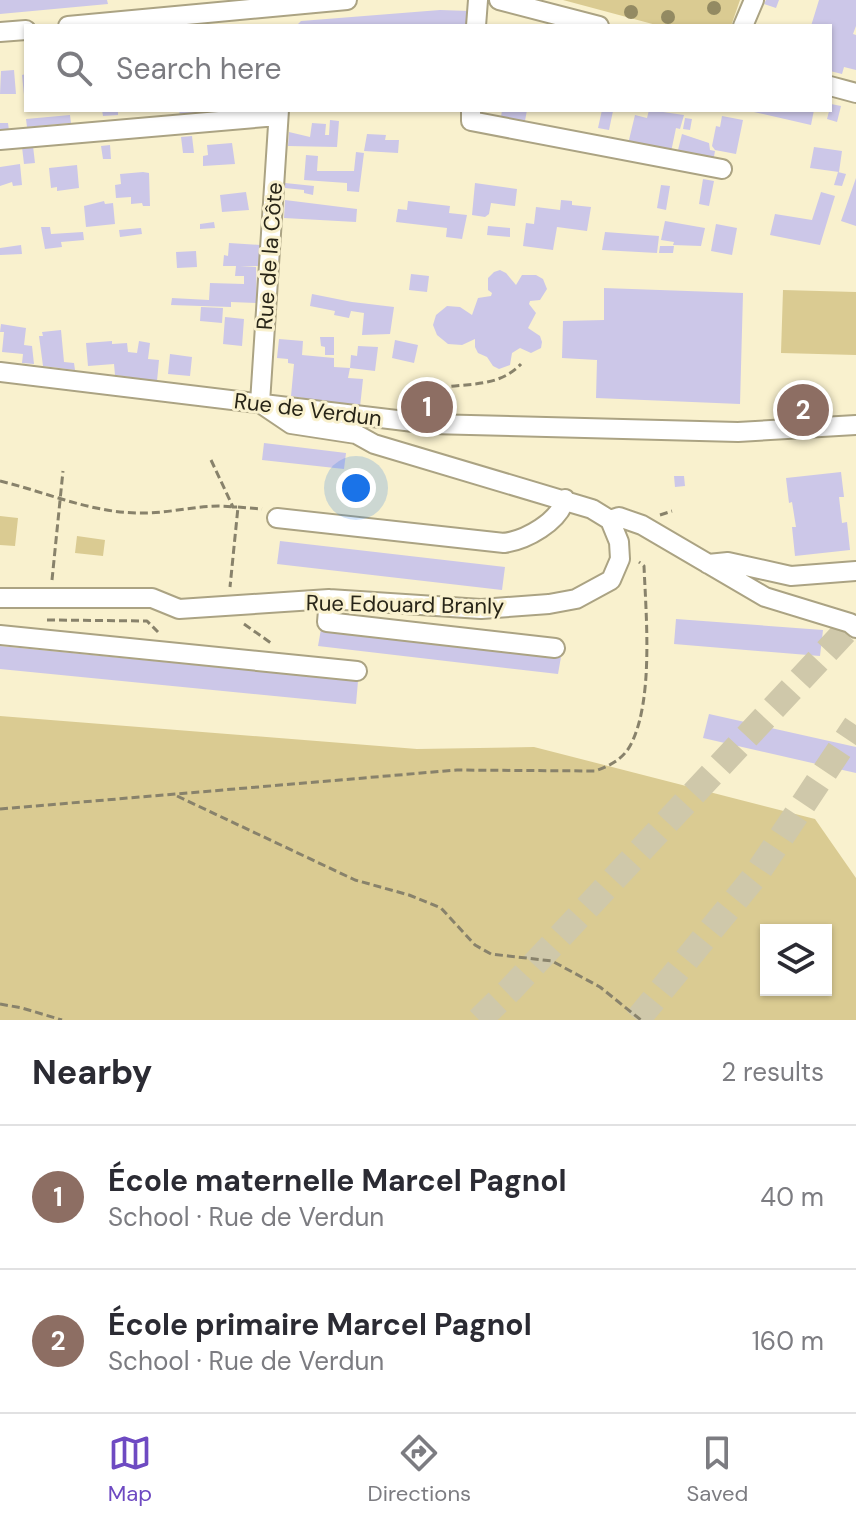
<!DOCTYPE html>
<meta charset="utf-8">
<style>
:root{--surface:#fff;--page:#f7f7f7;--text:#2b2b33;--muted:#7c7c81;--line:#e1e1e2;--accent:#6e4ac2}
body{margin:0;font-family:"DM Sans",sans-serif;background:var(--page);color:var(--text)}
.controls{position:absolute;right:24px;bottom:24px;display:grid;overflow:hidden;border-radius:0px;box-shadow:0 2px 6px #0004}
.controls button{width:72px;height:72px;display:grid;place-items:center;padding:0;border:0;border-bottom:2px solid var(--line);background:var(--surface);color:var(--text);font:40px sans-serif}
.you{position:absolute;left:356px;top:488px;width:28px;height:28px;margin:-20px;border:6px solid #fff;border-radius:50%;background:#1a73e8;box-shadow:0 0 0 12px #1a73e833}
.badge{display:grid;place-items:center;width:52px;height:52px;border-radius:50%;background:var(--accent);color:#fff;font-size:26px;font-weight:700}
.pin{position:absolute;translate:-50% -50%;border:4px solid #fff;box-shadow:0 2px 8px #0006}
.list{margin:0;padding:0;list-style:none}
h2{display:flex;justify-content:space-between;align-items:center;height:104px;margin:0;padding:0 32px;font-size:34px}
h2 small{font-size:26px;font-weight:400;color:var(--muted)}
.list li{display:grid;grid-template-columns:52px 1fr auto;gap:24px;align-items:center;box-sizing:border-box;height:144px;padding:0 32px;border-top:2px solid var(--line)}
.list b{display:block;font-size:30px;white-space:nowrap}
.list p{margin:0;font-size:26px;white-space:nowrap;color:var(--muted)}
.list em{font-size:26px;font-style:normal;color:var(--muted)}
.icon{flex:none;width:44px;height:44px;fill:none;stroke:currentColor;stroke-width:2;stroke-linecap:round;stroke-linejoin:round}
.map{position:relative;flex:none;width:856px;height:1020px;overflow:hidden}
.search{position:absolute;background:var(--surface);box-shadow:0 2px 6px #0004;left:24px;right:24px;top:24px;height:88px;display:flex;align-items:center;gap:20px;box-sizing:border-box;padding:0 28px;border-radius:0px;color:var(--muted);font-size:30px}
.sheet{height:392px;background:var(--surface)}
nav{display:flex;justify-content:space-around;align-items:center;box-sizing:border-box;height:112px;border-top:2px solid var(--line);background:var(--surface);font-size:22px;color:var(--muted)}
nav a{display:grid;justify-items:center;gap:4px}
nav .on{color:var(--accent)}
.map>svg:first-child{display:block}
</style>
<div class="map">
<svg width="856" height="1020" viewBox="0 0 856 1020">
<rect width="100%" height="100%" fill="#f9f1ce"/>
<path fill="#dacb92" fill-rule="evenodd" d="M563,0H740L731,26H660Z
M783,290L856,292V355L781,353Z
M0,516L18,518L15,546L0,545Z
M77,536L105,540L103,556L75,553Z
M0,716L417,749L534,747L815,819L856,878V1020H0ZM766,930H826V990H766Z"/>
<path fill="#ccc7e8" d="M0,0H107L108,4L0,14Z
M766,0H779L776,8L764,4Z
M819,0H856V26L853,34L856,35V70L844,67L842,74L830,71V26H811Z
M440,10L470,11L469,26H296L301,21Z
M14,70L16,94H0L1,71Z
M26,74V94L24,95L22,75Z
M831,104L841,106L837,122L827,119Z
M102,110H118V115L103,116Z
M179,110H220V112L180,116Z
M502,110H527L525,121L501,117Z
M602,110L613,111L609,130L598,128Z
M649,110L684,115L680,129L676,128L671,152L628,144L635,115L647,118Z
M745,110H814L811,125Z
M70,115L71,123L27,127L26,119Z
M722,116L743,120L736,154L715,150L712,146L716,126L720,127Z
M685,118L692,119L690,130L683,129Z
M330,120L339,121L337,147L288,146L289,132L310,137L312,123L326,124L325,135H329Z
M0,123H8L9,131L0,132Z
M367,134L386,135L385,140H399L398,153L364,151Z
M682,134L709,143L710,150L715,151L713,162L677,154Z
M192,136L194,153H183L181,137Z
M232,143L235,164L203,166V156L208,155L207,145Z
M110,145L111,159H103L101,146Z
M33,146L35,163L24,164L22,147Z
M814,147L842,151L839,172L810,168Z
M356,152L364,153L359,192L347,191V183L304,180L306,155L318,156L317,171H354Z
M20,164L22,185L13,186L12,182L0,186V167Z
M77,165L79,188L57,191V187L51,188L49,168Z
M143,172L149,173L150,206H143L142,203L131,204V197L116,198L115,185L121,184L120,174Z
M838,172L846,174L842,186L834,185Z
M856,178V226L841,221Z
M703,179L714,181L709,206L699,204Z
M285,183L314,186L313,195L304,193V190L285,188Z
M475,183L517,189L515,206L491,203L489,214L485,217L472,215Z
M661,185L670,186L666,210L657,208Z
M246,192L249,210L222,212L220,195Z
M821,192L835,196L820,245L770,235L775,214L812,220Z
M285,200L357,209L356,222L284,218Z
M561,200L572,201V205L591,207L587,231L557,227L553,250L523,246L526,223L534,224L536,207L560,210Z
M104,201L105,204L113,203L115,224L86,227L84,206Z
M408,201L450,206L449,213L467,215L462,239L446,237L447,228L396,222L398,209L407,210Z
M665,221L705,228L701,246L673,245L674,242L661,240Z
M214,222L215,228L200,229V224Z
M716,224L737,228L732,255L711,251Z
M488,226L510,228V237L487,235Z
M41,227H50L51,234L83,232L84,240L61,242L62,247L45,249Z
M141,228L142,234L120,237L119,230Z
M605,232L659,236L657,253L602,250Z
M229,243L260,245L259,266H240L256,267L257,303L231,302V307L171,305L172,298L209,300L210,283L244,284V276H235L236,266H223L224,255L228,256Z
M21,245L22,254L0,255V248Z
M660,246H674L673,253H659Z
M196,251L197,267L177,268L176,252Z
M500,270L506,273L516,285L522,275H536L543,279L547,289L540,300L530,301L529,304L536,313L528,328L540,336L542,342L541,348L531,353L520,348L512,353L510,365L499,369L493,366L487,357L478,353L475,347V339L462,345L448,344L437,335L433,325L436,315L447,306L460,307L472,315L478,298L491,296L492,293L488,290V278L494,272Z
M411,274L429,276L427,292L409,290Z
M604,288L743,293L740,404L596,398L597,360L562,358L563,321L604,320Z
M312,294L352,302L394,307L390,334L362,335L364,313L351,311L349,318L334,315L335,311L310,306Z
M201,307L223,308L222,323L200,321Z
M225,317L244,319L242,346L223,344Z
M1,324L26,328L24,345L32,346L34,364L22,363L23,354L2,352L4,332H0Z
M61,330L64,362L74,363L75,370L43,366L39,336H43L42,332Z
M320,337H334V355H325V347L321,346Z
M279,339L303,341L302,355L334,358V367L350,368L348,378L363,379L360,407L291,396L294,364L288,363V359L277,358Z
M395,340L418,345L414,363L392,358Z
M112,341V344L127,343L128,352L137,353L139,341L150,343L148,359L159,360L157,381L115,375L114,364L88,366L86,343Z
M358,346L378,347L375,371L350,368L351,355L357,356Z
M170,354L192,357L190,376L168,374Z
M264,443L346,453L344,469L262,460Z
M841,472L844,497H839L842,523L847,522L850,550L795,556L792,527H796L792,502L789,503L786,478Z
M674,476H684L685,486L675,487Z
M280,541L505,567L502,590L277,564Z
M676,619L823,630L820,656L674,644Z
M321,629L561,657L558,674L318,646Z
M0,646L358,681L356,704L0,669Z
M709,714L856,747V773L703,738Z"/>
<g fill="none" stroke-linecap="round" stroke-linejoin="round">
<path stroke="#cfc8aa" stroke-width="26" stroke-dasharray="26 13" stroke-linecap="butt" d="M479,1020L510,990L856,620
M637,1020L756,875L856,725"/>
<defs>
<path id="minor" d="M499,0L599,26
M68,26L347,0
M476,26L478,0
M743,26L754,0
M0,32L26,30
M830,86L856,93
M471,110V121L722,169
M0,140L278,116
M0,372L430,424L738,432L856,425
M260,403L279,110
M277,518L504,543C526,540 559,522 565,499
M610,520L619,517L642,525L765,597L850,623L856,628
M708,564L728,562L791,576L856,571
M0,598H152L179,609L329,599L481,609L549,604L576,599L611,580L620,559L619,542L610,520L592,509L374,444L356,434L291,424L260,403
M329,599L327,622L555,648
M0,635L357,671"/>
</defs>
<use href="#minor" stroke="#aba383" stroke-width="22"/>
<path stroke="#88826b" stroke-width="3" stroke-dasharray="8 4" stroke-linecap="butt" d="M424,405L435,389C466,382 497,389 521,364
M211,460L233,507H238L230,587
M0,481C46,492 91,513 140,513C170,514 203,503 233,507
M238,507L262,509
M660,515L672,511
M52,580L63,471
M47,620L147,621L158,632
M244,624L271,643
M177,796L355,880L409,895L441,908L475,945L491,954L552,961L600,987L641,1020
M0,809L457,770L595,771C609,766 622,760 630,746C654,702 646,616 644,566L639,562
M0,1004L22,1008L62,1020"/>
<use href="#minor" stroke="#fff" stroke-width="18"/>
</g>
<g fill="#938a62">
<circle cx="714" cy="8" r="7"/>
<circle cx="631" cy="12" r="7"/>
<circle cx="668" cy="17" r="7"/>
</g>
<g text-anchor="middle" stroke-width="6" stroke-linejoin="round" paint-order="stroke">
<g font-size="22" fill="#282518" stroke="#f9f1ce">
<text transform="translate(269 256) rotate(-86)" y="8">Rue de la Côte</text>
<text transform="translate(308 409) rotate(7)" y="8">Rue de Verdun</text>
<text transform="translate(405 604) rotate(1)" y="8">Rue Edouard Branly</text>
</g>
</g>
</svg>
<div class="controls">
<button><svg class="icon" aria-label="layers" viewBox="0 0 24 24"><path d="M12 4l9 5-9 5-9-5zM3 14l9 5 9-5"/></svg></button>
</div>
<div class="you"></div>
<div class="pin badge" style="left:427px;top:407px;background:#8d6e63">1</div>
<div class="pin badge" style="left:803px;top:410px;background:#8d6e63">2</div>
<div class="search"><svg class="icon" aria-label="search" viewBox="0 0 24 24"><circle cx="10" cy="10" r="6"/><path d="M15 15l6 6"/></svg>Search here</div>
</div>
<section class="sheet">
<h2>Nearby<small>2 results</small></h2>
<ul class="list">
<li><span class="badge" style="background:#8d6e63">1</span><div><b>École maternelle Marcel Pagnol</b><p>School · Rue de Verdun</p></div><em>40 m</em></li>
<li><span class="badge" style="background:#8d6e63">2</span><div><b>École primaire Marcel Pagnol</b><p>School · Rue de Verdun</p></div><em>160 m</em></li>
</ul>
</section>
<nav>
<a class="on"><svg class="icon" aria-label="map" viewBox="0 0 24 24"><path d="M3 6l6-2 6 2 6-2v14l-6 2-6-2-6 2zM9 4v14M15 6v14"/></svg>Map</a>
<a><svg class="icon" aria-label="directions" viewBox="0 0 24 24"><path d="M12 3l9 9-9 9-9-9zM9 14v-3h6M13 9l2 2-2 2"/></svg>Directions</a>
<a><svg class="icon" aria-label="saved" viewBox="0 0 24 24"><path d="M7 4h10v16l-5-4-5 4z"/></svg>Saved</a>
</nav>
